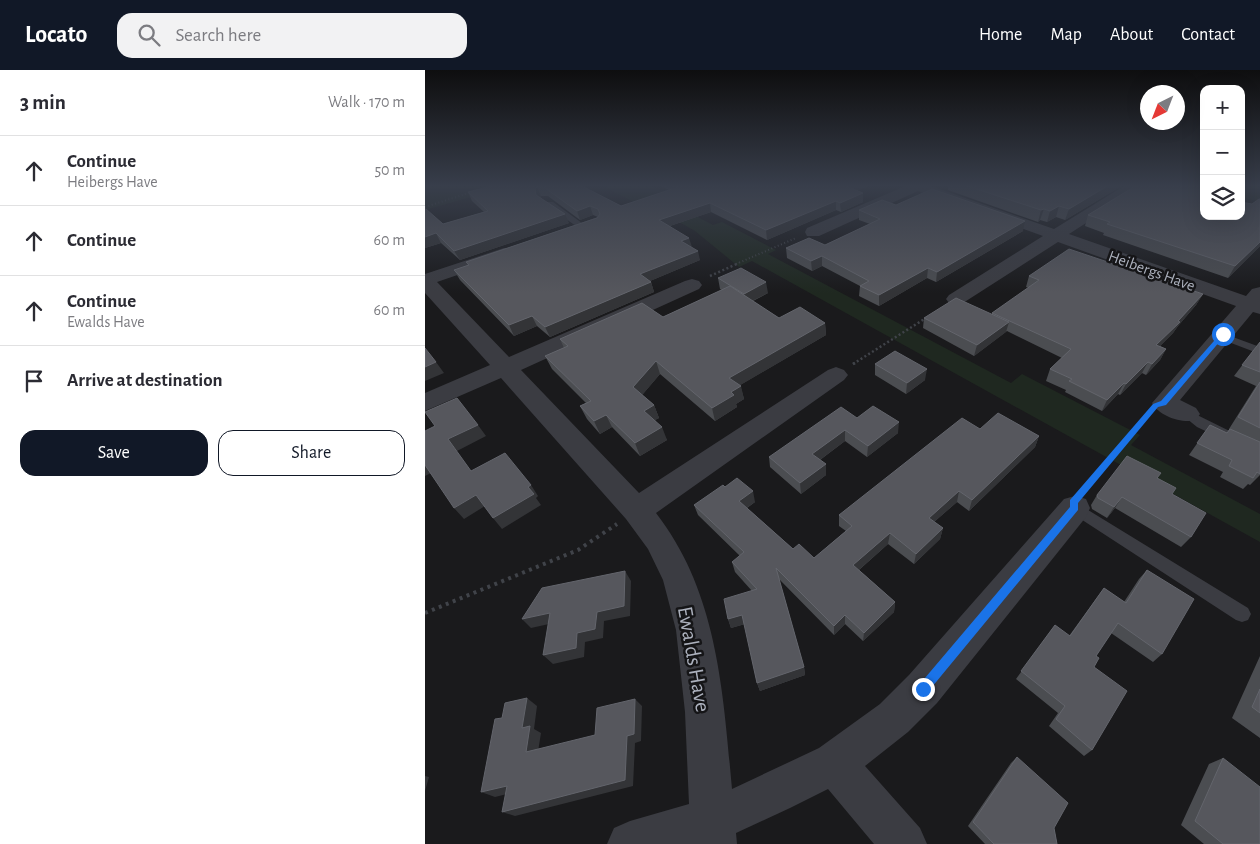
<!DOCTYPE html>
<meta charset="utf-8">
<style>
:root{--surface:#fff;--page:#f2f2f3;--text:#2b2b33;--muted:#7c7c81;--line:#e1e1e2;--accent:#111827}
body{margin:0;font-family:"Alegreya Sans",sans-serif;background:var(--page);color:var(--text)}
.controls{position:absolute;right:15px;top:15px;display:grid;overflow:hidden;border-radius:10px;box-shadow:0 5px 20px #0002}
.controls button{width:45px;height:45px;display:grid;place-items:center;padding:0;border:0;border-bottom:1px solid var(--line);background:var(--surface);color:var(--text);font:25px sans-serif}
.compass{position:absolute;left:715px;top:15px;width:45px;height:45px;border-radius:50%;background:var(--surface);box-shadow:0 5px 20px #0002;rotate:222deg}
.stop{position:absolute;width:15px;height:15px;margin:-11px;border:4px solid #1a73e8;border-radius:50%;background:#fff}
.stop.end{background:#1a73e8;border-color:#fff;box-shadow:0 1px 5px #0008}
.list{margin:0;padding:0;list-style:none}
h2{display:flex;justify-content:space-between;align-items:center;height:65px;margin:0;padding:0 20px;font-size:21px}
h2 small{font-size:16px;font-weight:400;color:var(--muted)}
.list li{display:grid;grid-template-columns:32px 1fr auto;gap:15px;align-items:center;box-sizing:border-box;height:70px;padding:0 20px;border-top:1px solid var(--line)}
.list b{display:block;font-size:19px;white-space:nowrap}
.list p{margin:0;font-size:16px;white-space:nowrap;color:var(--muted)}
.list em{font-size:16px;font-style:normal;color:var(--muted)}
.actions{display:flex;gap:10px;padding:15px 20px}
.actions a{flex:1;padding:11px 0;border:1px solid var(--accent);border-radius:15px;text-align:center;font-size:18px;color:var(--accent)}
.actions .main{background:var(--accent);color:#fff}
.icon{flex:none;width:28px;height:28px;fill:none;stroke:currentColor;stroke-width:2;stroke-linecap:round;stroke-linejoin:round}
.map{position:relative;flex:none;width:835px;height:774px;overflow:hidden}
header{display:flex;align-items:center;gap:30px;box-sizing:border-box;height:70px;padding:0 25px;background:var(--accent);color:#fff}
header strong{font-size:24px}
nav{display:flex;gap:28px;margin-inline-start:auto;font-size:18px}
.search{width:350px;height:45px;background:var(--page);display:flex;align-items:center;gap:12px;box-sizing:border-box;padding:0 18px;border-radius:15px;color:var(--muted);font-size:19px}
main{display:flex}
aside{flex:1;background:var(--surface)}
.map>svg:first-child{display:block}
</style>
<header>
<strong>Locato</strong>
<div class="search"><svg class="icon" aria-label="search" viewBox="0 0 24 24"><circle cx="10" cy="10" r="6"/><path d="M15 15l6 6"/></svg>Search here</div>
<nav><a>Home</a><a>Map</a><a>About</a><a>Contact</a></nav>
</header>
<main>
<aside>
<h2>3 min<small>Walk · 170 m</small></h2>
<ul class="list">
<li><svg class="icon" aria-label="ahead" viewBox="0 0 24 24"><path d="M12 20V5M6 11l6-6 6 6"/></svg><div><b>Continue</b><p>Heibergs Have</p></div><em>50 m</em></li>
<li><svg class="icon" aria-label="ahead" viewBox="0 0 24 24"><path d="M12 20V5M6 11l6-6 6 6"/></svg><div><b>Continue</b></div><em>60 m</em></li>
<li><svg class="icon" aria-label="ahead" viewBox="0 0 24 24"><path d="M12 20V5M6 11l6-6 6 6"/></svg><div><b>Continue</b><p>Ewalds Have</p></div><em>60 m</em></li>
<li><svg class="icon" aria-label="arrive" viewBox="0 0 24 24"><path d="M6 21V4h12l-3 4 3 4H6"/></svg><div><b>Arrive at destination</b></div></li>
</ul>
<div class="actions"><a class="main">Save</a><a>Share</a></div>
</aside>
<div class="map">
<svg width="835" height="774" viewBox="0 0 835 774">
<rect width="100%" height="100%" fill="#1a1a1c"/>
<path fill="#1f2820" d="M0,115H89L0,140Z
M176,115H224L248,127L240,130L288,155L297,152L351,180L343,184L586,313L597,304L715,365L706,375L835,444V472L327,191L314,197L270,161L231,139L218,137Z
M825,115H835V132L816,127V122Z"/>
<g fill="none" stroke-linecap="round" stroke-linejoin="round">
<path stroke="#404349" stroke-width="2" stroke-dasharray="1 2.5" stroke-linecap="butt" d="M0,137L47,122
M311,194L371,168"/>
<path stroke="#404349" stroke-width="2.5" stroke-dasharray="2 2.5" stroke-linecap="butt" d="M285,206L314,193
M428,294L501,248"/>
<path stroke="#404349" stroke-width="3" stroke-dasharray="2.5 4" stroke-linecap="butt" d="M428,294L430,293
M661,417L722,346"/>
<path stroke="#404349" stroke-width="4" stroke-dasharray="3 4.5" stroke-linecap="butt" d="M0,543L153,480L192,454"/>
<path fill="#3b3c42" fill-rule="evenodd" d="M122,132H128L161,156L154,158L122,136Z
M797,263L835,277V284L793,268L792,266Z
M762,340L835,376V387L772,357L756,344Z
M650,432L823,538L826,544L823,550L817,552L811,550L645,442L643,438L645,434Z"/>
<path fill="#3b3c42" fill-rule="evenodd" d="M483,115H503L629,159L699,116H709L711,119L709,122L644,164L821,226L827,219L835,217V244L828,242L755,330L771,338L775,344L771,350C757,354 734,346 727,333L811,236L633,172L538,233L531,235L524,233L521,229L524,225L618,166L493,121L394,166H382L380,162L382,158Z
M79,178L85,179L88,183L85,187L12,212L84,287L260,211L267,209L274,211L277,215L274,219L96,300L214,423L403,300L411,297L419,300L423,305L419,310L231,443C293,523 298,622 307,719L394,678L455,634L484,605L639,429L650,426L661,429L665,438L661,447L512,633L483,662L440,696L495,758L502,774H449L403,719L365,738L311,763L312,774H182L189,758L205,751L264,734L260,642L251,560L238,510L223,479L201,449L76,308L0,341V323L65,295L0,223V204Z"/>
</g>
<path fill="#4b4d51" d="M155,115L196,136L244,120L234,115H446L431,121L438,123V132L416,142L411,140L342,170L286,142L245,156L266,177L275,190L225,211L226,212L229,222L125,267L112,256L89,266L35,210L29,200L43,195L41,192L173,147L168,145L155,150L123,126H116L115,127L144,153L35,190L16,173L0,178V139L18,154L59,142L47,131L43,122Z
M522,115H698L640,150L631,147L622,152L615,150L613,152L523,120V117H522Z
M709,115H779V146L827,134L835,129V176L803,208L678,165L679,163L660,156L663,145L710,116Z
M471,135L598,161L511,212L502,208L454,236L434,226L435,216L397,196L387,201L362,188L361,178L400,175L445,154L434,150V140Z
M604,206L778,224L771,235L753,256L748,263L735,276L741,279L735,290L721,305L717,303L695,325L693,324L677,341L640,322L641,320L621,311L625,299L637,288L582,261L549,286L498,258L499,248L567,244V243L604,218L601,217Z
M293,208L343,223L328,231L354,248L400,253L401,265L315,315L319,329L311,334L312,337L290,351L235,304L217,325L229,335L234,348L230,350L242,370L215,386L187,357L175,364L162,349L155,336L161,333L127,299L120,286L139,278L135,269L238,247L297,220L295,219Z
M835,272V405L825,415L823,414L818,419L795,407L798,402L764,385L785,355L802,363L805,359L807,360L804,359L831,316L809,306Z
M450,294L500,310L481,324L450,305Z
M432,348L473,363L442,387L420,371L395,390L401,405L376,424L345,397L344,387Z
M555,359L614,366L610,377L544,441L532,432L509,452L518,458L515,469L489,494L463,474L434,500L470,532L469,542L438,571L420,554L409,565L354,509L379,597L380,605L335,621L332,613L320,554L306,558L303,549L327,521L310,502L307,492L315,486L273,445L269,435L300,417L330,432L322,438L368,479L389,488L421,461L414,456V445Z
M732,408L747,424L766,467L756,477L690,438L682,448L667,439L666,435L672,425Z
M722,500L737,584L728,592L686,563L671,586L669,597L667,680L659,686L624,656L633,643L591,609L630,555L644,566L679,518L699,532L714,509Z
M835,586V668L807,648Z
M592,687L629,758L632,774H560L543,756L586,693Z
M798,688L835,774H779L756,755L784,694Z"/>
<path fill="#333437" d="M425,115H446L421,125V116Z
M684,115H698L640,150L644,139Z
M779,116V122L774,119Z
M112,117L116,126L114,128L111,125L110,119Z
M438,123V132L416,142L415,133Z
M411,131V140L342,170L341,160Z
M285,133L286,142L236,159L234,150Z
M165,136L168,145L155,150L152,141Z
M634,136L631,147L622,152L625,141Z
M619,139L615,150L613,152L616,140Z
M140,144L144,153L35,190L29,181Z
M600,151L598,161L511,212L512,202Z
M11,163L16,173L0,178V167Z
M264,168L267,177L256,171Z
M835,172V176L803,208L810,196Z
M273,181L275,190L218,214L215,204Z
M397,186V196L387,201L386,191Z
M503,198L502,208L454,236V225Z
M226,212L229,222L125,267L120,257Z
M341,212L343,223L321,234L319,224Z
M778,224L771,235L753,256L748,263L725,286L731,275Z
M107,246L112,256L89,266L84,255Z
M584,252L581,262L549,286L552,275Z
M400,253L401,265L307,320L304,308Z
M741,279L735,290L721,305L727,294Z
M231,291L235,304L213,330L208,317Z
M11,292L19,303L0,311V297Z
M723,292L717,303L695,325L701,314Z
M502,299L500,310L481,324L482,313Z
M699,313L693,324L677,341L682,330Z
M316,316L319,329L311,334L312,337L290,351L287,338L306,322Z
M229,335L234,348L224,353L219,341Z
M181,345L187,357L175,364L169,351Z
M474,352L473,363L442,387L443,376Z
M53,355L61,366L32,381L55,412L23,369Z
M237,357L242,370L215,386L210,373Z
M420,360V371L388,395L387,384Z
M614,366L610,377L544,441L547,430Z
M0,394L8,402L0,406Z
M401,394V405L376,424L375,413Z
M106,415L113,426L111,428L116,435L77,459L68,448L103,417Z
M328,421L330,432L317,441L314,431Z
M534,421L532,432L502,458L504,448Z
M51,425L60,436L39,449L29,438Z
M697,427L690,438L682,448L689,437Z
M518,458L515,469L489,494L491,484Z
M465,463L463,474L428,505V495Z
M200,501L206,511L205,546L179,551L178,568L160,572L159,587L128,594L118,585L152,563L172,542Z
M470,532L469,542L438,571L439,563Z
M125,543L133,552L106,558L97,549Z
M317,545L320,554L306,558L303,549Z
M420,545V554L409,565V556Z
M379,597L380,605L335,621L332,613Z
M102,628L112,636L109,659L116,663L112,688L101,682L97,658Z
M210,629L217,636L216,671L210,673L208,716L90,746L77,742L202,666Z
M0,706L4,707L0,721Z
M82,716L94,721L70,727L56,722Z"/>
<path fill="#56575d" stroke="#63656c" d="M70,115H155L196,136L253,117L248,115H425L421,116L438,123L415,133L411,131L341,160L285,133L234,150L264,168L256,171L273,181L215,204L226,212L120,257L107,246L84,255L29,200L44,195L41,192L172,148L175,144L173,139L165,136L152,141L120,118L112,117L110,119L111,125L140,144L29,181L11,163L0,167V139H1L18,154L63,141L43,122Z
M539,115H684L644,139L634,136L625,141L619,139L616,140Z
M712,115H779V116L774,119L779,121V146H816V132L827,134L834,129H835V172L810,196L682,154L685,152L663,145Z
M507,119L600,151L512,202L503,198L454,225L435,216L444,211L397,186L386,191L361,178L384,168L400,175L455,149L434,140L457,130L471,135Z
M644,179L778,224L753,251L755,252L731,275L741,279L727,294L723,292L701,314L699,313L682,330L644,311L647,309L625,299L646,279L567,243L614,210L604,206Z
M316,198L341,212L319,224L293,208Z
M305,216L354,248L375,237L400,253L304,308L316,316L306,322L309,325L287,338L231,291L208,317L229,335L219,341L237,357L210,373L181,345L169,351L155,336L166,331L120,286L143,276L135,269L217,233L238,247Z
M531,228L584,252L552,275L499,248Z
M835,272V302L817,295Z
M0,278L11,292L0,297Z
M470,281L502,299L482,313L450,294Z
M835,312V358L813,347Z
M32,328L53,355L23,369L46,401L80,383L106,415L103,417L109,424L68,448L51,425L29,438L0,395V361L10,356L0,342Z
M448,336L474,352L443,376L420,360L387,384L401,394L375,413L344,387L416,337L432,348Z
M573,343L614,366L547,430L534,421L504,448L518,458L491,484L465,463L428,495L470,532L439,563L420,545L409,556L351,498L379,597L332,613L317,545L303,549L299,529L332,519L307,492L319,482L269,435L298,415L300,417L312,408L328,421L314,431L368,479L374,474L389,488L427,456L414,445L537,348L555,359Z
M785,355L802,363L805,359L835,372V404L832,402L828,408L804,396L807,390L772,373Z
M702,386L736,403L732,408L751,418L747,424L781,443L766,467L697,427L689,437L673,428L672,425Z
M722,500L769,529L737,584L693,553L671,586L674,588L669,597L702,621L667,680L631,649L640,636L596,601L630,555L645,566L679,518L701,533Z
M200,501L199,536L172,542L170,559L152,563L151,578L118,585L125,543L97,549L117,518Z
M835,619V643L827,637Z
M102,628L97,658L105,656L101,682L170,665L172,638L210,629L209,664L202,666L200,710L77,742L82,716L56,722L70,649L77,648L80,633Z
M592,687L643,733L629,758L632,774H569L548,752Z
M798,688L835,717V774H798L770,751Z"/>
<linearGradient id="sky" x2="0" y2="1"><stop stop-color="#0e0e0f"/><stop offset="0.52" stop-color="#383e4b"/><stop offset="1" stop-color="#383e4b" stop-opacity="0"/></linearGradient>
<rect width="835" height="223" fill="url(#sky)"/>
<path fill="#1a73e8" d="M796,263L801,264L741,335L733,337L653,433V440L502,623L498,625L494,623L492,619L494,615L645,437V430L728,334L736,331Z"/>
<g text-anchor="middle" stroke-width="5" stroke-linejoin="round" paint-order="stroke">
<g font-size="16" fill="#acb1bd" stroke="#151517">
<text transform="translate(727 200) rotate(20)" y="6">Heibergs Have</text>
</g>
<g font-size="22" fill="#acb1bd" stroke="#151517">
<text transform="translate(270 589) rotate(80)" y="8">Ewalds Have</text>
</g>
</g>
</svg>
<div class="controls">
<button>+</button>
<button>−</button>
<button><svg class="icon" aria-label="layers" viewBox="0 0 24 24"><path d="M12 4l9 5-9 5-9-5zM3 14l9 5 9-5"/></svg></button>
</div>
<svg class="compass" viewBox="-18 -18 36 36"><path d="M0-13l5 13h-10z" fill="#e53935"/><path d="M0 13l5-13h-10z" fill="#7c7c81"/></svg>
<div class="stop" style="left:798px;top:264px"></div>
<div class="stop end" style="left:498px;top:619px"></div>
</div>
</main>
